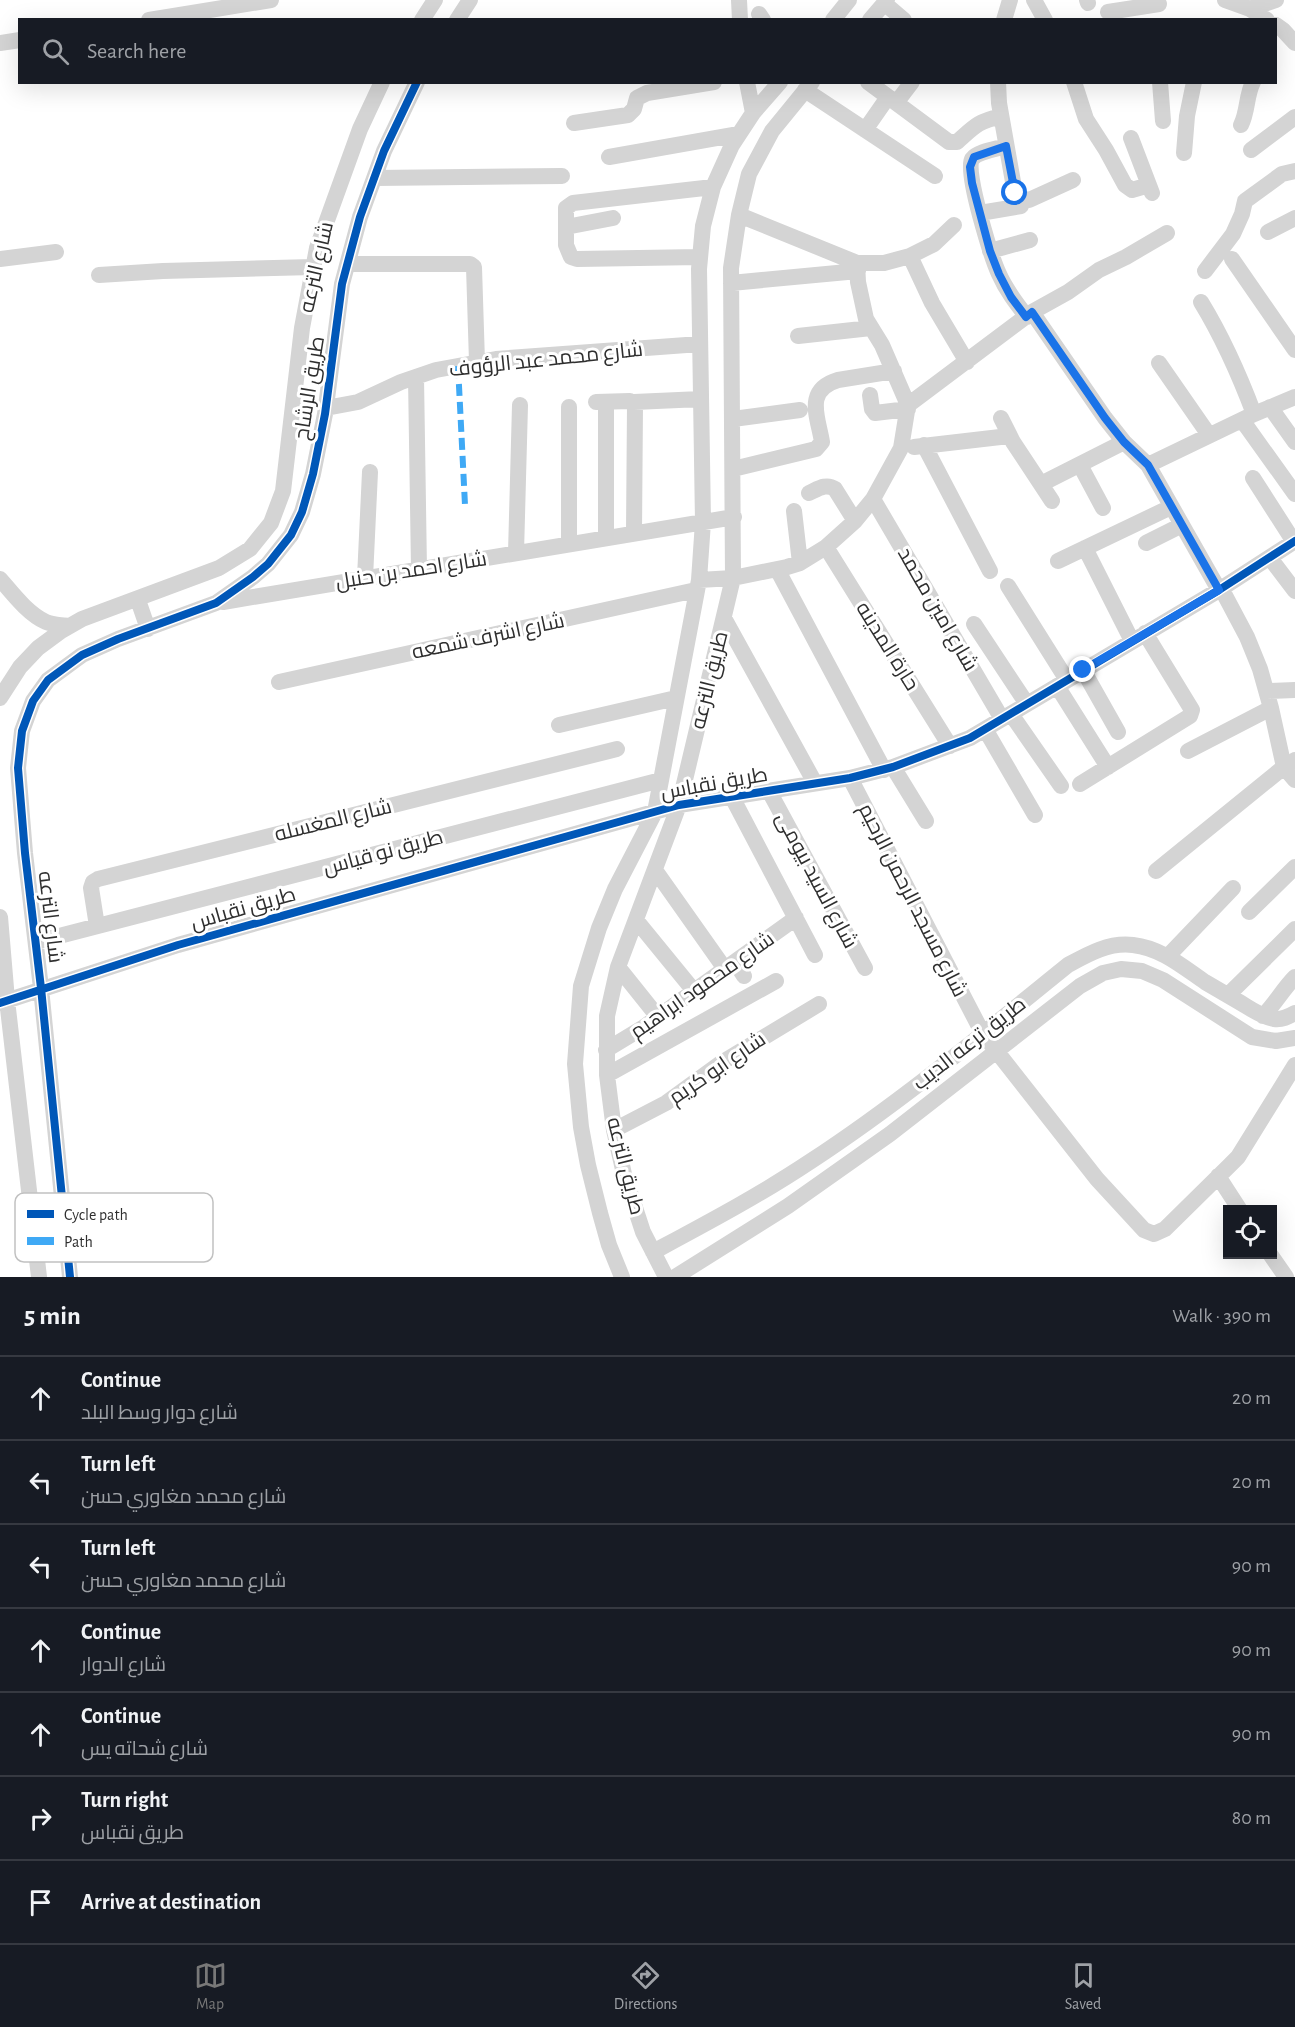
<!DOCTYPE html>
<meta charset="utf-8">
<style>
:root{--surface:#171b24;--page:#20242c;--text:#f1f3f6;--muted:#9ea1a6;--line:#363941;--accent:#787878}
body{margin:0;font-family:"Alegreya Sans",Cairo,sans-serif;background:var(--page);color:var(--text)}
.controls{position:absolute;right:18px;bottom:18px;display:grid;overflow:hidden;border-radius:0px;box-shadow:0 6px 24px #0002}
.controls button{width:54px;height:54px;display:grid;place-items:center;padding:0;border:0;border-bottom:2px solid var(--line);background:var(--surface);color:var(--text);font:30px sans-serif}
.stop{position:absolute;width:18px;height:18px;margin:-14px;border:4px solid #1a73e8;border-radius:50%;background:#fff}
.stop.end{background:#1a73e8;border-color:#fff;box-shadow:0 2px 6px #0008}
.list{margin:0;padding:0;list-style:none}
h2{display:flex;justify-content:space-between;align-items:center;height:78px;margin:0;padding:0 24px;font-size:26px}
h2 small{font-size:20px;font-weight:400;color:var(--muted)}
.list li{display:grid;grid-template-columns:39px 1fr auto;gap:18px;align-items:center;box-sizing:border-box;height:84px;padding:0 24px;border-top:2px solid var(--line)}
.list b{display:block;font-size:22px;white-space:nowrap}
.list p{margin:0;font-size:20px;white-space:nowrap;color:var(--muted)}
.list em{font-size:20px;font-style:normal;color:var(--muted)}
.icon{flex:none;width:33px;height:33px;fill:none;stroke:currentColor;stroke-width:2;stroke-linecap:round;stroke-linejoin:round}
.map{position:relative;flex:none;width:1295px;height:1277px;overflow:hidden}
.search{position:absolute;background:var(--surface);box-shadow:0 6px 24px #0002;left:18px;right:18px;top:18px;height:66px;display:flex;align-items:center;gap:15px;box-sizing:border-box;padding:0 21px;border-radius:0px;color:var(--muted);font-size:22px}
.sheet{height:666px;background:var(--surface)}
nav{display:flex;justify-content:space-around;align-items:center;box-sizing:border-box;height:84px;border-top:2px solid var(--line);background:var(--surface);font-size:16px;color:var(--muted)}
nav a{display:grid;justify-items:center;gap:3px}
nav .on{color:var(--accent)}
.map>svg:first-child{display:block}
</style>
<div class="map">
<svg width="1295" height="1277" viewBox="0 0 1295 1277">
<rect width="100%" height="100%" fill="#fff"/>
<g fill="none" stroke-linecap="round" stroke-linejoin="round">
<path stroke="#d4d4d4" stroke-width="16" d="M739,0L740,20
M1034,0L1045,20
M1087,0L1088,3
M1225,0L1250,9L1267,20
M884,3L904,20
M1250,9L1276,0
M1108,12L1159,4
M759,14L763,20
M149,20L271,0
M422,20L435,0
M457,20L470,0
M833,20L849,0
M870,20L887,0
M1004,20L1010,0
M1276,25L1283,30L1295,43
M0,43L20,40
M747,82L753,113
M868,82L949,142H957C975,126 977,122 1001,116
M998,82L999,103L1015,193L1017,197L1029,200L1073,180
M1074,82L1086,119L1106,150L1125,185L1132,190L1149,185
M1160,82L1163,121
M805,90L935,176
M896,103L912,82
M574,123L628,115L634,109L637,98L647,93L714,82
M1241,125C1248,111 1246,96 1253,82
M865,130L888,97
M1131,138L1152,193
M1006,146C997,149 978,151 972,159C964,170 992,259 999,274C1006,290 1016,303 1027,317
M1251,150L1295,117
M1184,153L1187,116L1194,82
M609,157L739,134
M375,178L562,176
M980,213L1021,206
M739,215L857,263H884L910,256L934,244L954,225
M566,227L613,218
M1268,232L1295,218
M990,251L1030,240
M910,256L932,303L967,362
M700,257L577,259L571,257L566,245V208L573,203L713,187
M0,259L56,252
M1232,259L1295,350
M348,264H470L474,267L477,362
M1205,271L1233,234L1242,214L1245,201L1282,174L1295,171
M99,275L163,271L313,267
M731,283L858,271
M1201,302C1223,338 1239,374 1254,414
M1032,312L1105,418L1124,442L1148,465L1219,590
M798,336L871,328
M1159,363L1209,435
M416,377L419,569
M870,395L872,409L875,413L908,409
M596,402L630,401L635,405L634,533
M606,402V538
M634,402L701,399
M908,405L1032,312L1068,292L1099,270L1126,257L1167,233
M1270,407L1295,442
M326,408L358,402L401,382L436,370L496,359L700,344
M1001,418L1013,442L1052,501
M733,419L800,410
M1242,420L1295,494
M924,445L990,571
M914,447L1009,436
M1080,465L1103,508
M1148,465L1254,414L1295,397
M733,469L816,449L822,442C818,417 804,390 838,380L894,371
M1253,478L1294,542
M1041,484L1124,442
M809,493C818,489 826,483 835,489L855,521
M873,499L1002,719
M794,511L800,563
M1146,543L1182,525
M569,544V407
M826,547L950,746
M1085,548L1132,641
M516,553L520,405
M1270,558L1295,591
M1058,561L1171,507
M777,569L884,770
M365,578L370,472
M0,579C13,594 28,614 46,622C53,625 62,625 70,626
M699,580L733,578L787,567L800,563L826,547L855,521L873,499L901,448L908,405L882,345L866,319L858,282L857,263
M1008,586L1067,680
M1221,588L1247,637L1260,669L1271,708L1284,767L1295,780
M138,600L148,629
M223,602L734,517
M724,618L815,783
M974,624L1027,704
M1083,670L1118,732
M279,682L696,590
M1057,686L1108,767
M1267,691L1295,690
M0,698L20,667L38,648L61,631L82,619L219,568L250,549L271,523L283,491L302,328L317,248L360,129L382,82
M1011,714L1061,786
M559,725L676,698
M985,729L1035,815
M1188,751L1271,708
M893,767L926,821
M850,778L983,1034L1097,1179L1144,1230L1154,1234L1165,1229L1228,1167L1238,1157L1295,1065
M1080,784L1190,716L1192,710L1145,633
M769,791L865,968
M732,797L815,955
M655,870L725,969
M1156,871L1284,767L1295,760
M1249,912L1295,867
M0,917L7,1000L39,1277
M636,920L694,991
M97,926L91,888L93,882L98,879L617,749
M36,942L661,780
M1168,956L1233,888
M735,962L744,976
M618,967L658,1017
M1228,995L1295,929
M0,1003L178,945L679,805L850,778L893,767L970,738L1219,590L1295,541
M1263,1016C1275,1004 1283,989 1295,977
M606,1050L644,1027L796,918
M607,1075L776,981
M614,1130L666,1103L721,1063L819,1004
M1218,1176L1240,1210
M653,1252C707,1223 760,1195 811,1161C901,1102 985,1032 1068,965C1088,954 1109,942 1133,945C1161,948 1183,967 1205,982C1217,989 1229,996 1241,1003C1251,1009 1262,1017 1274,1019C1282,1020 1288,1017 1295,1013
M1270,1254L1286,1277
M70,1277L41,988L25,853L18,768L22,731L33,701L48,680L82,655L118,639L216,603L253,577L268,564L291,535L302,512L313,474L325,414L342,284L360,217L384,151L417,82
M622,1277L609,1245L600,1213L588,1165L581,1127L575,1064L581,986L599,928L615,889L655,812L699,580L703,522L699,269L703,226L713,187L732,145L753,113L780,82
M666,1277L643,1232L624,1174L614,1130L607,1075V1016L618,967L679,805L733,578L731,268L739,215L749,174L772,131L812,82
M675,1277L788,1206L890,1134L1080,986L1103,973L1121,969L1142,971L1163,980L1252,1037L1276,1041L1295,1038"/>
<path stroke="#3fa9f5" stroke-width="6" stroke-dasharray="12 6" stroke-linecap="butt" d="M458,366L465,505"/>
<defs>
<path id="cycleway" d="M0,1003L178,945L679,805L850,778L893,767L970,738L1219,590L1295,541
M70,1277L41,988L25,853L18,768L22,731L33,701L48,680L82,655L118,639L216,603L253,577L268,564L291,535L302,512L313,474L325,414L342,284L360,217L384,151L417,82"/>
</defs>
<use href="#cycleway" stroke="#fff" stroke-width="11"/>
<use href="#cycleway" stroke="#0057b8" stroke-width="8"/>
</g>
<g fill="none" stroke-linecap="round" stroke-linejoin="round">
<path stroke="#1a73e8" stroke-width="8" d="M1015,193L1006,146L974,157L970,167L972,183L990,251L999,274L1011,297L1026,317L1032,312L1105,418L1124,442L1148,465L1219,590L1083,670"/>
</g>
<g text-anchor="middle" stroke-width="6" stroke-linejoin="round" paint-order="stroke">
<g font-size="21" fill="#2f2f2f" stroke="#fff">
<text transform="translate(316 267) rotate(-77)" y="7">شارع الترعه</text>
<text transform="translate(546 359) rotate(-6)" y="7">شارع محمد عبد الرؤوف</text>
<text transform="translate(309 388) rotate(-81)" y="7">طريق الرشاح</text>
<text transform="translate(411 570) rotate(-9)" y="7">شارع احمد بن حنبل</text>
<text transform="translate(938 609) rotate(60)" y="7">شارع امين محمد</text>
<text transform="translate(488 636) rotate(-12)" y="7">شارع اشرف شمعه</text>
<text transform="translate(888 646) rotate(58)" y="7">حارة المدينه</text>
<text transform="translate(709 680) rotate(-76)" y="7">طريق الترعه</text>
<text transform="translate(714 783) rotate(-10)" y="7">طريق نقباس</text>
<text transform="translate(333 820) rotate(-14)" y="7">شارع المغسله</text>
<text transform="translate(383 852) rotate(-15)" y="7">طريق نو قياس</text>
<text transform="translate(817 880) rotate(62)" y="7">شارع السيد بيومى</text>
<text transform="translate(913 900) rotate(63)" y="7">شارع مسجد الرحمن الرحيم</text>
<text transform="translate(243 908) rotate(-16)" y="7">طريق نقباس</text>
<text transform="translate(51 917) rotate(83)" y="7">شارع الترعه</text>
<text transform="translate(702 985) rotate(-35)" y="7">شارع محمود ابراهيم</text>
<text transform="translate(969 1043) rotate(-38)" y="7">طريق ترعه الديب</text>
<text transform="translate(717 1068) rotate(-34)" y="7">شارع ابو كريم</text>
<text transform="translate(626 1166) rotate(76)" y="7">طريق الترعه</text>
</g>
</g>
<rect x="15" y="1193" width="198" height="69" rx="9" fill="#fff" stroke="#c1c1c1" stroke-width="1.5"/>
<rect x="27" y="1210" width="27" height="8" fill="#0057b8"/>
<rect x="27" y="1237" width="27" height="8" fill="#3fa9f5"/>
<g font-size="16" fill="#2f2f2f">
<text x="64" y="1220">Cycle path</text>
<text x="64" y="1247">Path</text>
</g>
</svg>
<div class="controls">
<button><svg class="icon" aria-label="locate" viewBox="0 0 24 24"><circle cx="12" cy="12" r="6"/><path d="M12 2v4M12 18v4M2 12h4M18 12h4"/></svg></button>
</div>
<div class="stop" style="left:1015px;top:193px"></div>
<div class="stop end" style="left:1083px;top:670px"></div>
<div class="search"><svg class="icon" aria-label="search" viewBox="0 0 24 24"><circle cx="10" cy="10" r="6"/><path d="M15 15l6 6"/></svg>Search here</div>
</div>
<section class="sheet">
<h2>5 min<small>Walk · 390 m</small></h2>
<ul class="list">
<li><svg class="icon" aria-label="ahead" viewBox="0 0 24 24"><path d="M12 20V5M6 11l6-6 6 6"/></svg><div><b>Continue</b><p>شارع دوار وسط البلد</p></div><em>20 m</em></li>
<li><svg class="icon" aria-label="left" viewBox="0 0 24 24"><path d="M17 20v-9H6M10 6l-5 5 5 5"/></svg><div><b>Turn left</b><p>شارع محمد مغاوري حسن</p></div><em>20 m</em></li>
<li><svg class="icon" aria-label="left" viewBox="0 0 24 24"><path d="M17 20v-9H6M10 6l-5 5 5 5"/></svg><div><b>Turn left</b><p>شارع محمد مغاوري حسن</p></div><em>90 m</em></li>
<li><svg class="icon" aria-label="ahead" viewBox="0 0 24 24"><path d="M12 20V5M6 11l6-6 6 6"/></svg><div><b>Continue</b><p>شارع الدوار</p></div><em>90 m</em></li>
<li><svg class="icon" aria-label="ahead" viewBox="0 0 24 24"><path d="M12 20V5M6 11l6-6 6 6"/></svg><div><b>Continue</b><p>شارع شحاته يس</p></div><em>90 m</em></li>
<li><svg class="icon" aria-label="right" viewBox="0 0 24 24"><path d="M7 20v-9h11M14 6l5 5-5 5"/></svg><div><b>Turn right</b><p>طريق نقباس</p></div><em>80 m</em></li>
<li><svg class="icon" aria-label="arrive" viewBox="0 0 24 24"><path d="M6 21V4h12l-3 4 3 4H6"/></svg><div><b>Arrive at destination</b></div></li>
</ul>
</section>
<nav>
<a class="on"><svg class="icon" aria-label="map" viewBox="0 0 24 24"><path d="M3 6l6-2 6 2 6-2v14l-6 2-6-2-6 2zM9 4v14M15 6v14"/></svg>Map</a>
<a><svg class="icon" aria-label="directions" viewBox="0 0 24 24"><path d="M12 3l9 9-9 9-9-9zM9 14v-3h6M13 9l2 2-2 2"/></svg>Directions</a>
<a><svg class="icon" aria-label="saved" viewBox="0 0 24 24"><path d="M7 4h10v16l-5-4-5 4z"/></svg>Saved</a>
</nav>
